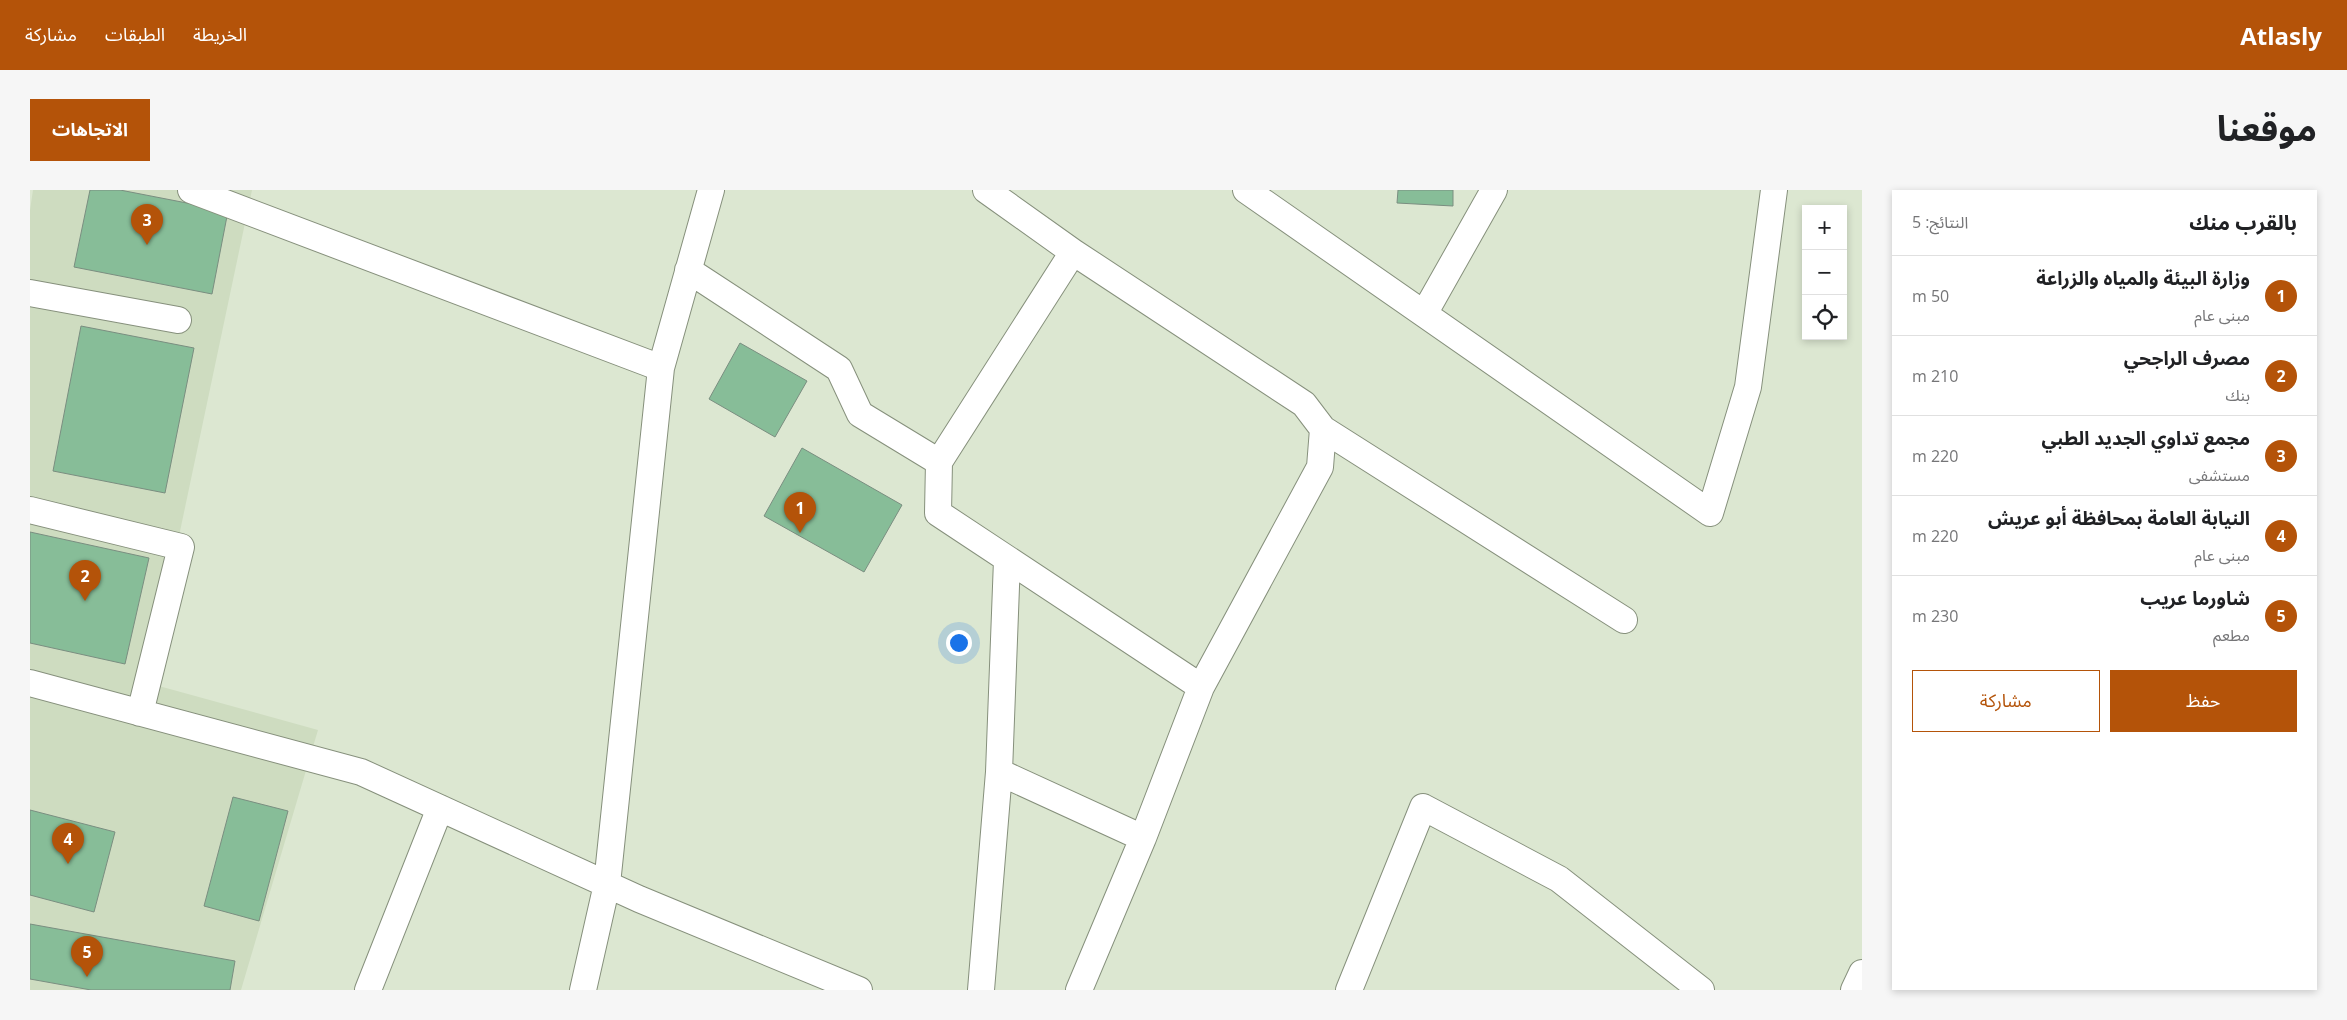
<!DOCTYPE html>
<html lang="ar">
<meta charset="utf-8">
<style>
:root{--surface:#fff;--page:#f6f6f6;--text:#202124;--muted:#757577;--line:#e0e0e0;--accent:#b45309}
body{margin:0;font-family:"Open Sans","Noto Sans Arabic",sans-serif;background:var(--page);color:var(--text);direction:rtl}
.controls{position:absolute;right:15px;top:15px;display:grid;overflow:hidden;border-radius:0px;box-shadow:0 2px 8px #0003}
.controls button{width:45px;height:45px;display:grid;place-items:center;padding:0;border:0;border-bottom:1px solid var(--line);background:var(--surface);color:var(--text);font:25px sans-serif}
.you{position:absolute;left:928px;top:452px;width:18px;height:18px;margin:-12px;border:4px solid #fff;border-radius:50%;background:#1a73e8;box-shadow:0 0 0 8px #1a73e833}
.badge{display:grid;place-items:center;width:32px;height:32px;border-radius:50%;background:var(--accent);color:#fff;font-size:16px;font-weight:700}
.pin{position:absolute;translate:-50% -41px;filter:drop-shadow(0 1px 2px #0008)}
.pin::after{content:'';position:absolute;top:26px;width:18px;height:15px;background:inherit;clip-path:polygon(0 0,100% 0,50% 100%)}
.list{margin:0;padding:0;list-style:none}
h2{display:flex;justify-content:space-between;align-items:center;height:65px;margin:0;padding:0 20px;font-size:21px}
h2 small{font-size:16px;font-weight:400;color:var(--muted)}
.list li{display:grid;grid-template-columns:32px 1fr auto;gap:15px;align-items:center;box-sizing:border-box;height:80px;padding:0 20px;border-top:1px solid var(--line)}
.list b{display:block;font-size:19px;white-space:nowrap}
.list p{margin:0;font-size:16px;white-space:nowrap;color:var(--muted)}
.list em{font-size:16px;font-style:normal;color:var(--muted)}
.actions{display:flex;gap:10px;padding:15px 20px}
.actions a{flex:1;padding:11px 0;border:1px solid var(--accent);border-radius:0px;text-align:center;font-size:18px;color:var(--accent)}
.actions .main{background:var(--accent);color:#fff}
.icon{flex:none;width:28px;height:28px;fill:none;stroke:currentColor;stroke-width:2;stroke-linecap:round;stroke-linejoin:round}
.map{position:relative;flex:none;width:1832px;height:800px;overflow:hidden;direction:ltr;border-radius:0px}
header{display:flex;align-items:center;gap:30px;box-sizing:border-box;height:70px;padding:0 25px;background:var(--accent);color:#fff}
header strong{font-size:24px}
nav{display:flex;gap:28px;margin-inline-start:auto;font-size:18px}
.intro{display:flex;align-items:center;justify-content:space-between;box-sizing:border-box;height:120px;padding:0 30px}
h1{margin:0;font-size:35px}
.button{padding:12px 22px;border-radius:0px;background:var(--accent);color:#fff;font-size:18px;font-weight:700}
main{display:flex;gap:30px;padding:0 30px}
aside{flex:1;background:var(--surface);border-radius:0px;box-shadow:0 2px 8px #0003}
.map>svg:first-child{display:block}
</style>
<header>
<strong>Atlasly</strong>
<nav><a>الخريطة</a><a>الطبقات</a><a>مشاركة</a></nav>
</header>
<div class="intro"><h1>موقعنا</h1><a class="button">الاتجاهات</a></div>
<main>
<aside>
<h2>بالقرب منك<small>النتائج: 5</small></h2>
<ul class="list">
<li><span class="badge">1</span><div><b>وزارة البيئة والمياه والزراعة</b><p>مبنى عام</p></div><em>50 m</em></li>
<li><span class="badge">2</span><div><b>مصرف الراجحي</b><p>بنك</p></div><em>210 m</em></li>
<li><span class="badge">3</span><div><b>مجمع تداوي الجديد الطبي</b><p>مستشفى</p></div><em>220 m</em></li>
<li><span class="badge">4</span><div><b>النيابة العامة بمحافظة أبو عريش</b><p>مبنى عام</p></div><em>220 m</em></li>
<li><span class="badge">5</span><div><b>شاورما عريب</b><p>مطعم</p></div><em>230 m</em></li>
</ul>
<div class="actions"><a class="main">حفظ</a><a>مشاركة</a></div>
</aside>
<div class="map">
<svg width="1832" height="800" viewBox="0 0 1832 800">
<rect width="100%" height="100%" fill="#dce7d1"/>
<path fill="#cedcc0" d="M3,0H222L118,493L288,540L211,800H0V20Z"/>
<path fill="#87bd98" stroke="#7a8e80" d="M60,0H90L198,21L182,104L44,77Z
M1368,0H1423V16L1367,13Z
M51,136L164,158L135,303L23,281Z
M710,153L777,191L745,247L679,209Z
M772,258L872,315L834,382L734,326Z
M0,342L119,368L95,474L0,453Z
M203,607L258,621L229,731L174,716Z
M0,620L85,642L64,722L0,705Z
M0,734L205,771L200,800H61L0,789Z"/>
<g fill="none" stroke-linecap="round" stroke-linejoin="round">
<defs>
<path id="minor" d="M161,0L631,178
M1216,0L1680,323L1718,197L1744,0
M1043,62L1274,214L1293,239L1290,277L1171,497
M658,80L809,179L830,224L909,272L1043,62L956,0
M0,103L148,130
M1394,124L1464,0
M1293,239L1594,430
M909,272L908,323L1171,497L1113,648L1049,800
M0,320L151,357L110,523
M977,370L969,582L1113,648
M0,493L331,582L609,709L829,800
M338,800L410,618
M553,800L577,694L631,178L681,0
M951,800L969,582
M1319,800L1393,617L1529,689L1671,800
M1824,800L1832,783"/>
</defs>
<use href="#minor" stroke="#86907c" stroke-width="28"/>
<use href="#minor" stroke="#fff" stroke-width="26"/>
</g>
</svg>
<div class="controls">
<button>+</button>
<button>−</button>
<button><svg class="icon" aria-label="locate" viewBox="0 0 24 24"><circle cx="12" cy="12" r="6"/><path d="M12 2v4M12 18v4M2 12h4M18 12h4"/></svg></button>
</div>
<div class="you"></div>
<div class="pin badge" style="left:770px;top:343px">1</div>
<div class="pin badge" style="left:55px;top:411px">2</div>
<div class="pin badge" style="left:117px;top:55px">3</div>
<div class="pin badge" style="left:38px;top:674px">4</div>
<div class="pin badge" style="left:57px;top:787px">5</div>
</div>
</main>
